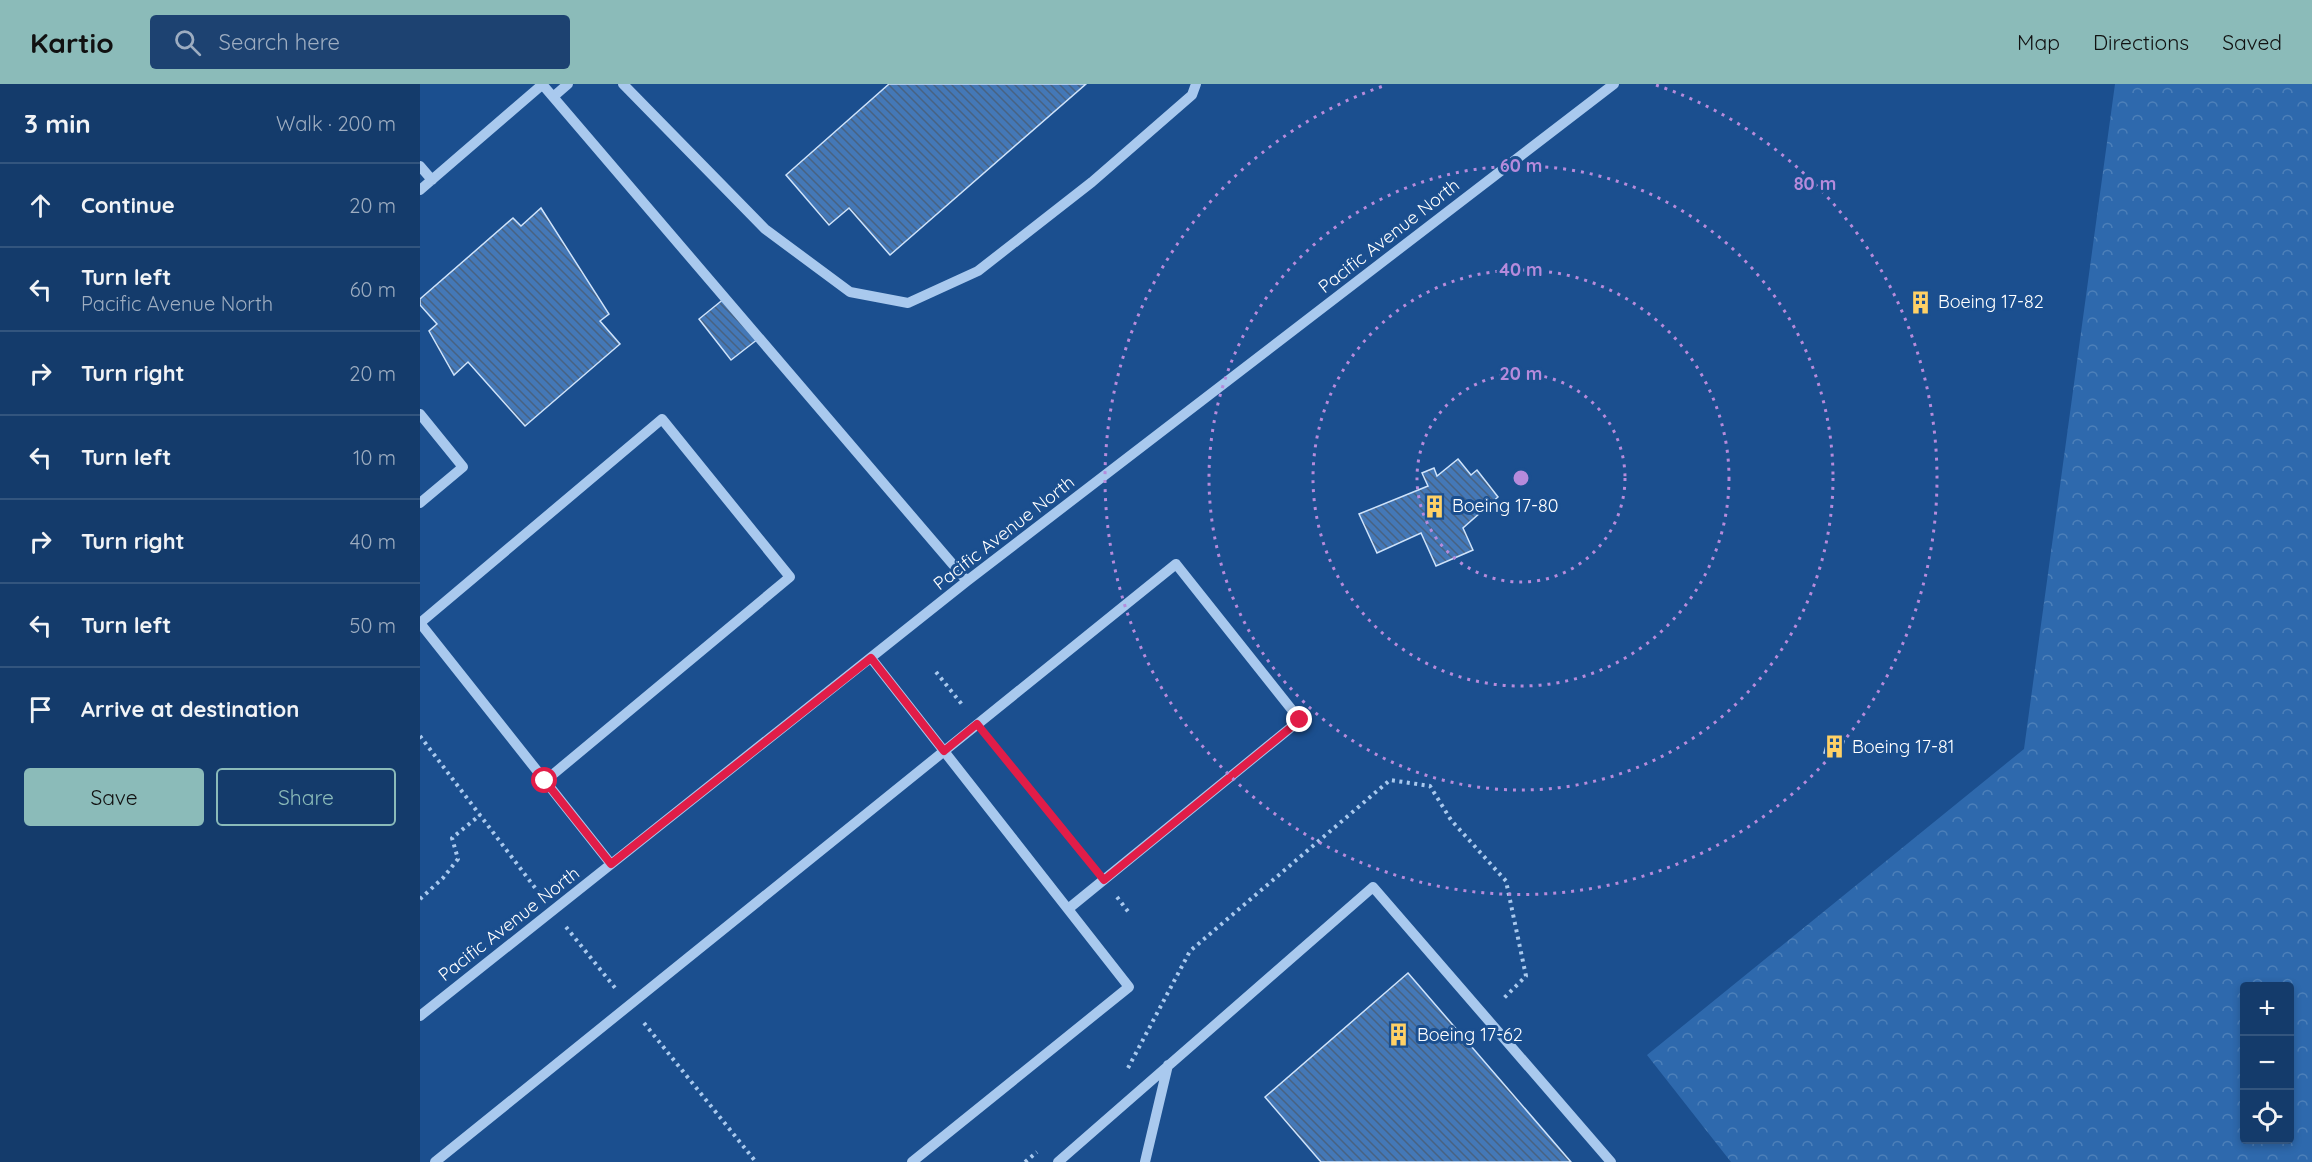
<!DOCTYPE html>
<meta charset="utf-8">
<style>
:root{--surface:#143b6b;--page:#1d4271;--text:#f1f3f6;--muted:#9dadc1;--line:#33557e;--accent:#8bbbb9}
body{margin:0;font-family:Quicksand,sans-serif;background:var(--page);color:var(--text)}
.controls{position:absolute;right:18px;bottom:18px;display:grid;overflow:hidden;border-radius:6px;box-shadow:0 3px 9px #0003}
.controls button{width:54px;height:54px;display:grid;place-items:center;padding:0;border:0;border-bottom:2px solid var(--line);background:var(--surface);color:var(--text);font:30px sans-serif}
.stop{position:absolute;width:18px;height:18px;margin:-14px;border:4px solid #e11d48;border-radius:50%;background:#fff}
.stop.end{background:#e11d48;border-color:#fff;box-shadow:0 2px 6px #0008}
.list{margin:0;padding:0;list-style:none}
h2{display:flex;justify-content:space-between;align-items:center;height:78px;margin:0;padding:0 24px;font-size:26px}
h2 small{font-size:20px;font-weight:400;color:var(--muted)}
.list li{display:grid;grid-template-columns:39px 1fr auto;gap:18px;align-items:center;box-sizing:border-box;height:84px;padding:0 24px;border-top:2px solid var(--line)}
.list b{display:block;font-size:22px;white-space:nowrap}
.list p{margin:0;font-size:20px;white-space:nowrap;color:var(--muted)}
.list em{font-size:20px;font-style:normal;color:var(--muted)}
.actions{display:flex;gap:12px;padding:18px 24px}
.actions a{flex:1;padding:14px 0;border:2px solid var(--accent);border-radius:6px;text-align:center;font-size:21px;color:var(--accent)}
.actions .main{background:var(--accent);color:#111}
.icon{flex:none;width:33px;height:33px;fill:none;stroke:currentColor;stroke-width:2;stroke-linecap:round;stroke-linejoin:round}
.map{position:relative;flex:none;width:1892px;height:1078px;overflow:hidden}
header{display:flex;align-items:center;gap:36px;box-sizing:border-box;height:84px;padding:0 30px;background:var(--accent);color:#111}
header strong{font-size:28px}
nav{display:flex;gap:33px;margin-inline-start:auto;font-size:21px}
.search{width:420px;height:54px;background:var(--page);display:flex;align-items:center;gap:15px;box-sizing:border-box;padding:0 21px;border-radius:6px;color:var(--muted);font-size:22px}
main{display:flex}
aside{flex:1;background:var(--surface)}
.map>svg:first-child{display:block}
</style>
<header>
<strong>Kartio</strong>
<div class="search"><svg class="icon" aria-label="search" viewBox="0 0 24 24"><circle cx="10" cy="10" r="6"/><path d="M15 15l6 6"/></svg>Search here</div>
<nav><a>Map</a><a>Directions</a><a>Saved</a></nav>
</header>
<main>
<aside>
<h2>3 min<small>Walk · 200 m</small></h2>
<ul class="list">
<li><svg class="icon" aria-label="ahead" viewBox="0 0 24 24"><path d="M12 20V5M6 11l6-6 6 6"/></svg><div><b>Continue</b></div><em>20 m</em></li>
<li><svg class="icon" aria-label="left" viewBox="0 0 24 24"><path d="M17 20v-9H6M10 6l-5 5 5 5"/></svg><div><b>Turn left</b><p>Pacific Avenue North</p></div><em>60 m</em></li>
<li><svg class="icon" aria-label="right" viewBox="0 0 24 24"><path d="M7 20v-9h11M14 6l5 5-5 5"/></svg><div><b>Turn right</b></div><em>20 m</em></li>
<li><svg class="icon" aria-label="left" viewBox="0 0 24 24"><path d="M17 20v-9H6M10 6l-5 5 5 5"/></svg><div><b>Turn left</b></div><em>10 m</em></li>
<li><svg class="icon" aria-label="right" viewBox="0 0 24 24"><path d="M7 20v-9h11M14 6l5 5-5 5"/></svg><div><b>Turn right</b></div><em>40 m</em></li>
<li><svg class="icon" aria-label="left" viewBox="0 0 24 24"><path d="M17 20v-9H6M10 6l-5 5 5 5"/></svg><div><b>Turn left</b></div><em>50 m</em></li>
<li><svg class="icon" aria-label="arrive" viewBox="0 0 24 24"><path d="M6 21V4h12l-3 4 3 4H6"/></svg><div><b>Arrive at destination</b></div></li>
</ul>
<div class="actions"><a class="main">Save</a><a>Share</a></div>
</aside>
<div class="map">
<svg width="1892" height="1078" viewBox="0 0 1892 1078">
<defs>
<pattern id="forest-crowns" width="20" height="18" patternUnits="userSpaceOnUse" patternTransform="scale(1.5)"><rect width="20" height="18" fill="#2e69ad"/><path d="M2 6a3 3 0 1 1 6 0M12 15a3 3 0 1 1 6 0" fill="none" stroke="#4d80b9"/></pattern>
<pattern id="building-back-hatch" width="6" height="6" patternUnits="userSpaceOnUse" patternTransform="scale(1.5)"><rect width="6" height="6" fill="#4478b7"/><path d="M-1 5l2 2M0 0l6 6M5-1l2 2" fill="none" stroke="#486282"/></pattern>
</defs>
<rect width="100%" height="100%" fill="#1b4f8f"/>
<path fill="url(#forest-crowns)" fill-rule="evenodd" d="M1695,0H1892V1078H1311L1227,971L1604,665ZM1870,902V1056H1824V902Z"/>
<path fill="url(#building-back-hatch)" stroke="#cfe3fa" stroke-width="1.5" d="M469,0H666L470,171L429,124L409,141L366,91Z
M121,124L189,230L180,237L200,260L105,342L48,278L34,291L9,247L17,240L0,221V215L93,134L101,142Z
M1497,208L1509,212L1503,228L1492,224Z
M305,214L338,255L311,276L279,235Z
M1038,375L1051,391L1057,386L1078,413L1043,444L1053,466L1016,482L1001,449L957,469L939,430L1008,402L1002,389L1014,384L1017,392Z
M1408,654L1424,657L1420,673L1404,669Z
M988,889L1151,1078H901L845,1013Z"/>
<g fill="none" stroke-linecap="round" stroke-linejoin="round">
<path stroke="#a9c9ee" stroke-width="4" stroke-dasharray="3 4.5" stroke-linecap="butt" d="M516,588L544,623
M0,652L119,809
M571,657L670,779
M697,813L710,830
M0,815L23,794L38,775L32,754L60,731
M146,843L196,905
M224,939L336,1078
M708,984L770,867L970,696L1010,702L1031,736L1086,797L1106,892L1082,916
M605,1078L617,1068"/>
<path stroke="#a9c9ee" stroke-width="10" d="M122,0L547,497
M203,0L345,145L430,208L488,219L558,187L672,98L772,11L776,0
M133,13L148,0
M0,82L12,96
M0,106L123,0
M0,330L43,383L0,419
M0,539L242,335L370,493L125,697
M0,539L191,780
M451,574L709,903L492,1078
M0,932L547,497L1194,0
M15,1078L756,480L880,636L648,825
M638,1078L953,803L1191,1078
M725,1078L748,981"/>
</g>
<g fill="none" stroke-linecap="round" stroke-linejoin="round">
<path stroke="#e11d48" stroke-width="8" d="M125,697L191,780L451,574L524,667L557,640L684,796L880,636"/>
</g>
<g fill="none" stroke="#b68bdc" stroke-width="3" stroke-dasharray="3 6">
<circle cx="1101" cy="394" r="104"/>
<circle cx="1101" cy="394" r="208"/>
<circle cx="1101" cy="394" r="312"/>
<path d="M1236 1A416 416 0 1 1 966 1"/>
</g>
<defs>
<symbol id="building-bare" viewBox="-9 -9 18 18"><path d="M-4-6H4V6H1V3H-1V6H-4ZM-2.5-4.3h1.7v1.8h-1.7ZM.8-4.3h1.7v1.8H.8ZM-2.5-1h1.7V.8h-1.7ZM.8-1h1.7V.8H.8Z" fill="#ffd166" stroke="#1b4f8f" stroke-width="2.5" paint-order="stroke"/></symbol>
</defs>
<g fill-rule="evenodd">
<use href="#building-bare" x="1484" y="202" width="33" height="33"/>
<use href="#building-bare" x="998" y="406" width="33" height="33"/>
<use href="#building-bare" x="1398" y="646" width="33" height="33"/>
<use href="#building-bare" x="962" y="934" width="33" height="33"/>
</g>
<g text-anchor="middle" stroke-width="6" stroke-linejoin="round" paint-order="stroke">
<g font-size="18" fill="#fff" stroke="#1b4f8f">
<text transform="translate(969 152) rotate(-38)" y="6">Pacific Avenue North</text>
<text transform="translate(584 449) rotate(-38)" y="6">Pacific Avenue North</text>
<text transform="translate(89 840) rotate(-38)" y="6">Pacific Avenue North</text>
</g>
<g font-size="18" fill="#fff" stroke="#1b4f8f" text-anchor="start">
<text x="1518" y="224">Boeing 17-82</text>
<text x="1032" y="428">Boeing 17-80</text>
<text x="1432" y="669">Boeing 17-81</text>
<text x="997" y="957">Boeing 17-62</text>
</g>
</g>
<circle cx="1101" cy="394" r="9" fill="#b68bdc" stroke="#1b4f8f" stroke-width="3"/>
<g font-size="18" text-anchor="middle" font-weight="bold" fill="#b68bdc" stroke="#1b4f8f" stroke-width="6" stroke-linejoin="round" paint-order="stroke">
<text x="1101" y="88">60 m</text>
<text x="1395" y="106">80 m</text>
<text x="1101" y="192">40 m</text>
<text x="1101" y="296">20 m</text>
</g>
</svg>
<div class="controls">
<button>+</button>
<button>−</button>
<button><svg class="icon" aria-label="locate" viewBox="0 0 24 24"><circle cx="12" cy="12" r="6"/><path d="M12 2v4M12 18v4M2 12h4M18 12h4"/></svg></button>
</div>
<div class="stop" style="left:125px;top:697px"></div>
<div class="stop end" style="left:880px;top:636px"></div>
</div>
</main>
